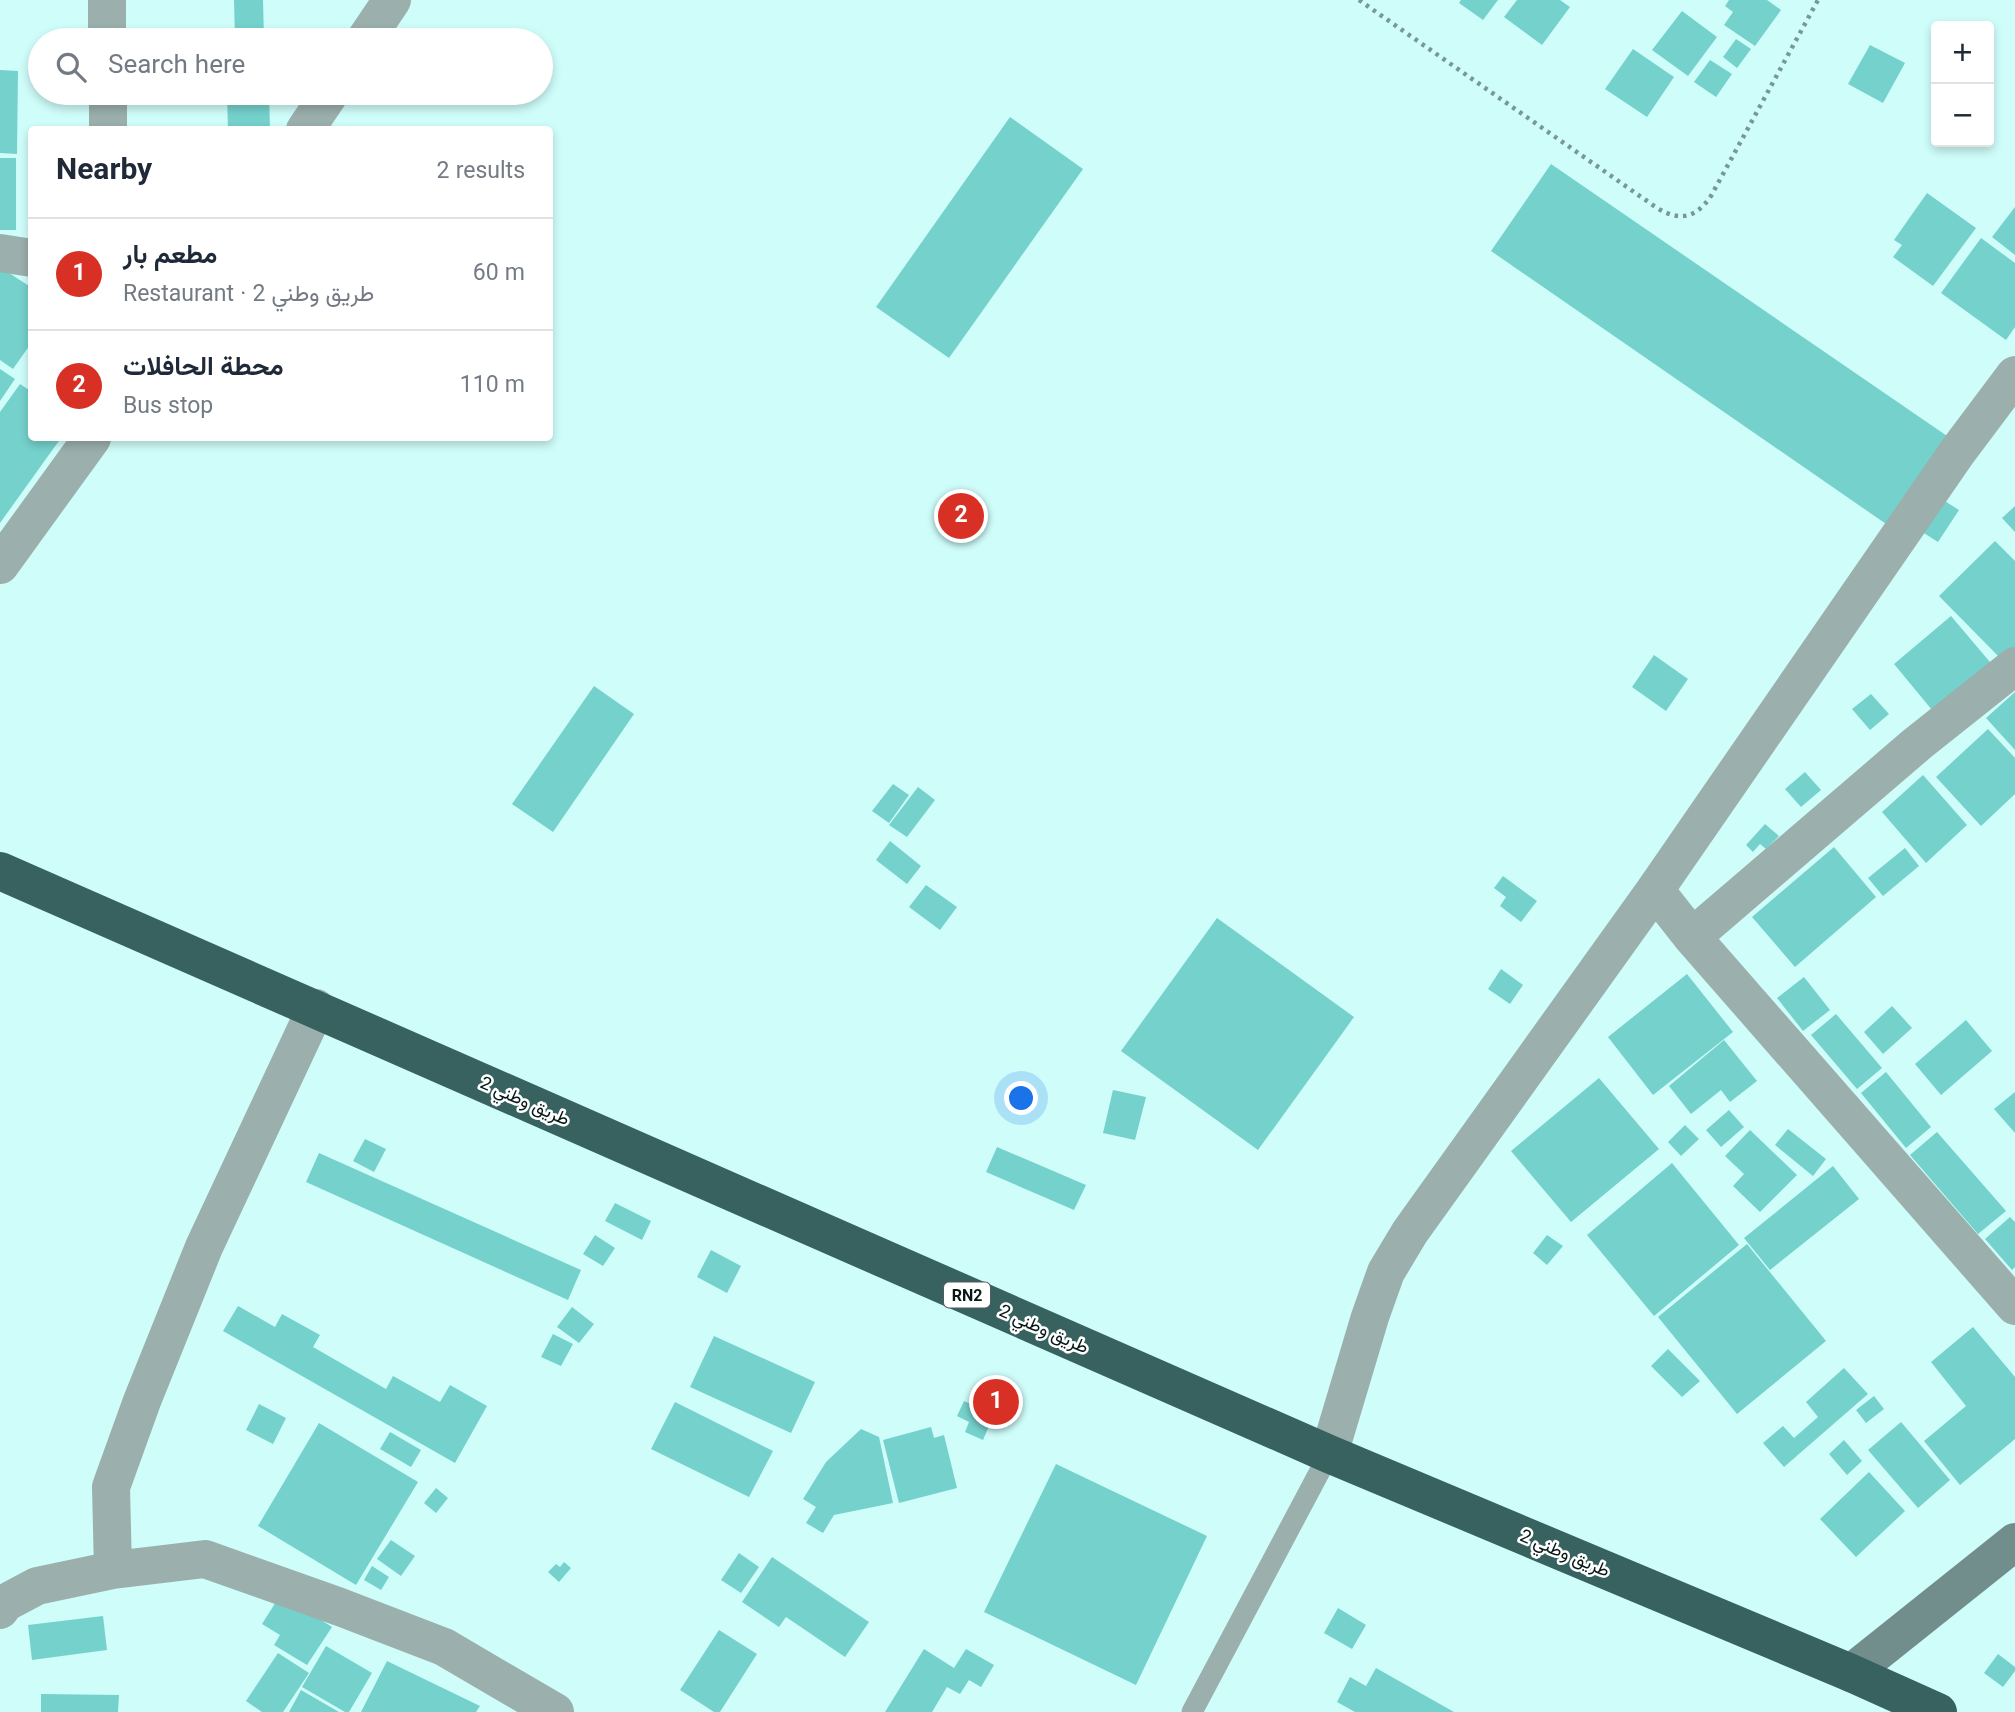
<!DOCTYPE html>
<meta charset="utf-8">
<style>
:root{--surface:#fff;--page:#f6f6f7;--text:#1f2937;--muted:#747a83;--line:#e0e1e3;--accent:#d93025}
body{margin:0;font-family:Georgia,Vazirmatn,serif;background:var(--page);color:var(--text)}
.controls{position:absolute;right:21px;top:21px;display:grid;overflow:hidden;border-radius:7px;box-shadow:0 4px 10px #0003}
.controls button{width:63px;height:63px;display:grid;place-items:center;padding:0;border:0;border-bottom:2px solid var(--line);background:var(--surface);color:var(--text);font:35px sans-serif}
.you{position:absolute;left:1022px;top:1099px;width:24px;height:24px;margin:-18px;border:5px solid #fff;border-radius:50%;background:#1a73e8;box-shadow:0 0 0 10px #1a73e833}
.badge{display:grid;place-items:center;width:46px;height:46px;border-radius:50%;background:var(--accent);color:#fff;font-size:23px;font-weight:700}
.pin{position:absolute;translate:-50% -50%;border:4px solid #fff;box-shadow:0 2px 7px #0006}
.list{margin:0;padding:0;list-style:none}
h2{display:flex;justify-content:space-between;align-items:center;height:91px;margin:0;padding:0 28px;font-size:30px}
h2 small{font-size:23px;font-weight:400;color:var(--muted)}
.list li{display:grid;grid-template-columns:46px 1fr auto;gap:21px;align-items:center;box-sizing:border-box;height:112px;padding:0 28px;border-top:2px solid var(--line)}
.list b{display:block;font-size:26px;white-space:nowrap}
.list p{margin:0;font-size:23px;white-space:nowrap;color:var(--muted)}
.list em{font-size:23px;font-style:normal;color:var(--muted)}
.icon{flex:none;width:38px;height:38px;fill:none;stroke:currentColor;stroke-width:2;stroke-linecap:round;stroke-linejoin:round}
.map{position:relative;flex:none;width:2015px;height:1712px;overflow:hidden}
.search{position:absolute;background:var(--surface);box-shadow:0 4px 10px #0003;left:28px;top:28px;width:525px;height:77px;display:flex;align-items:center;gap:18px;box-sizing:border-box;padding:0 24px;border-radius:38px;color:var(--muted);font-size:26px}
.panel{position:absolute;background:var(--surface);box-shadow:0 4px 10px #0003;left:28px;top:126px;width:525px;height:315px;border-radius:7px}
.map>svg:first-child{display:block}
</style>
<div class="map">
<svg width="2015" height="1712" viewBox="0 0 2015 1712">
<rect width="100%" height="100%" fill="#cffdfa"/>
<path fill="#75d1cc" d="M234,0H263L264,40H235Z
M1461,0H1498L1483,20L1459,3Z
M1517,0H1560L1570,7L1542,45L1504,17Z
M1729,0H1767L1781,10L1755,46L1724,25L1733,12L1725,6Z
M1682,11L1717,37L1688,76L1652,50Z
M334,29L335,40H309L308,32Z
M1736,39L1751,49L1737,68L1723,57Z
M1870,45L1905,63L1883,103L1848,84Z
M1633,49L1674,77L1647,117L1605,89Z
M1710,60L1732,74L1716,97L1694,82Z
M0,70L18,71L17,154L0,153Z
M227,93H269L270,130H228Z
M1010,117L1083,169L949,358L876,307Z
M0,158H16V230H0Z
M1551,164L1950,438L1889,526L1491,251Z
M1927,193L1976,228L1933,286L1893,257L1902,245L1894,240Z
M2015,207V255L1992,237Z
M1981,238L2015,263V327L2006,340L1941,293Z
M0,267L32,288V342L13,369L0,360Z
M0,369L15,379L0,401Z
M20,384L32,392V438H61L0,523V412Z
M1940,498L1959,510L1938,542L1919,530Z
M2015,506V532L2002,518Z
M1995,541L2015,561V656L2007,665L1939,596Z
M1951,616L1995,668L1937,716L1894,664Z
M1654,655L1688,679L1666,711L1632,687Z
M594,686L634,714L553,832L512,804Z
M2015,692V750L1986,718Z
M1871,694L1889,714L1870,730L1852,709Z
M1988,729L2015,758V794L1981,826L1936,777Z
M1805,772L1821,790L1801,807L1785,789Z
M1923,775L1967,825L1926,863L1882,812Z
M893,784L909,795L889,823L872,811Z
M918,787L935,800L907,837L889,825Z
M1765,824L1779,836L1766,849L1760,844L1753,852L1746,845Z
M890,841L921,866L907,884L876,860Z
M1834,847L1876,897L1795,967L1752,917Z
M1905,848L1919,866L1883,896L1868,878Z
M1503,876L1537,901L1521,922L1500,906L1506,897L1494,888Z
M926,885L957,907L940,930L909,907Z
M1217,918L1354,1017L1258,1150L1121,1051Z
M1501,969L1523,985L1510,1004L1488,989Z
M1687,974L1733,1032L1653,1095L1608,1037Z
M1804,977L1830,1010L1803,1031L1777,998Z
M1892,1006L1912,1028L1883,1054L1864,1032Z
M1836,1014L1882,1068L1857,1089L1811,1035Z
M1966,1020L1992,1051L1941,1095L1915,1064Z
M1724,1040L1757,1081L1730,1102L1721,1090L1691,1114L1669,1086Z
M1886,1072L1931,1127L1906,1148L1861,1093Z
M1599,1078L1659,1149L1571,1222L1511,1151Z
M1113,1090L1146,1097L1135,1140L1103,1133Z
M2015,1092V1133L1994,1109Z
M1729,1110L1744,1127L1721,1147L1706,1130Z
M1685,1125L1699,1139L1681,1156L1668,1142Z
M1788,1129L1826,1159L1813,1176L1775,1145Z
M1750,1130L1797,1175L1760,1212L1733,1186L1744,1174L1725,1156Z
M1937,1132L2006,1211L1978,1234L1910,1155Z
M365,1139L386,1149L374,1172L353,1161Z
M997,1147L1086,1185L1074,1210L986,1172Z
M319,1153L581,1270L568,1300L306,1182Z
M1672,1163L1739,1245L1654,1316L1587,1235Z
M1833,1166L1859,1199L1770,1270L1744,1238Z
M615,1203L651,1221L642,1240L605,1221Z
M2010,1217L2015,1222V1267L2012,1270L1985,1239Z
M595,1235L615,1248L603,1266L583,1254Z
M1547,1235L1563,1246L1547,1265L1533,1253Z
M1747,1244L1826,1341L1737,1414L1658,1317Z
M711,1250L741,1266L727,1293L697,1277Z
M238,1306L275,1327L282,1314L320,1335L313,1347L386,1389L393,1376L440,1402L450,1385L487,1406L455,1463L223,1331Z
M572,1307L594,1324L579,1343L557,1327Z
M1973,1327L2015,1377V1439L1960,1485L1924,1441L1966,1406L1931,1362Z
M553,1334L573,1344L561,1366L541,1357Z
M714,1336L815,1382L791,1433L690,1387Z
M1668,1349L1700,1381L1682,1397L1651,1366Z
M1844,1368L1868,1394L1784,1467L1763,1443L1783,1426L1794,1438L1818,1417L1806,1402Z
M1874,1396L1884,1409L1866,1423L1856,1410Z
M964,1401L994,1414L983,1440L965,1432L969,1422L957,1416Z
M675,1402L773,1451L749,1497L651,1449Z
M259,1404L286,1418L273,1444L246,1430Z
M1901,1422L1950,1480L1918,1508L1868,1450Z
M319,1423L418,1482L356,1585L258,1526Z
M931,1427L934,1438L944,1435L957,1488L899,1503L883,1440Z
M861,1429L879,1437L893,1503L834,1515L823,1533L806,1523L816,1507L803,1499L826,1462Z
M390,1432L421,1450L411,1467L380,1449Z
M1844,1440L1862,1461L1847,1475L1829,1454Z
M1056,1464L1207,1536L1136,1685L984,1612Z
M1869,1472L1905,1511L1856,1557L1820,1519Z
M436,1488L448,1498L436,1513L424,1503Z
M391,1540L415,1556L401,1576L377,1559Z
M739,1553L759,1567L741,1593L721,1580Z
M772,1557L869,1622L845,1657L786,1617L779,1627L742,1602Z
M564,1562L571,1568L559,1582L548,1572L556,1564L560,1567Z
M372,1566L389,1577L381,1590L364,1580Z
M281,1594L332,1627L307,1665L274,1645L280,1635L262,1624Z
M1338,1608L1366,1625L1352,1649L1324,1633Z
M103,1616L107,1650L32,1660L28,1625Z
M719,1630L757,1654L720,1712H714L680,1690Z
M326,1646L372,1673L349,1712H345L302,1687Z
M924,1649L954,1668L966,1649L994,1665L981,1687L969,1680L960,1694L947,1687L932,1712H885Z
M278,1653L309,1673L283,1712H262L246,1701Z
M1998,1654L2015,1667V1671L2003,1687L1984,1673Z
M387,1661L480,1706L476,1712H361Z
M1376,1668L1454,1712H1355L1337,1702L1350,1677L1366,1686Z
M301,1690L339,1712H289Z
M41,1694L119,1695L118,1712H41Z"/>
<g fill="none" stroke-linecap="round" stroke-linejoin="round">
<path stroke="#779896" stroke-width="4.5" stroke-dasharray="3.5 5" stroke-linecap="butt" d="M1359,0L1657,208C1680,222 1696,218 1711,196L1818,0"/>
<path stroke="#9bafad" stroke-width="21" d="M1192,1712L1329,1454"/>
<path stroke="#9bafad" stroke-width="38" d="M107,0V40
M365,40L392,0
M108,93V130
M305,130L330,93
M0,253L32,258
M0,565L92,438
M1655,890L1692,937L2015,1306
M1692,937L1917,744L2015,666
M1329,1454L1370,1317L1386,1272L1410,1232L1655,890L1958,451L2015,375
M113,1570L111,1487L142,1401L204,1247L316,1008
M0,1610L5,1603L37,1586L113,1570L205,1559L340,1607L444,1647L555,1712"/>
<path stroke="#718e8c" stroke-width="38" d="M1851,1673L2015,1542"/>
<path stroke="#38625f" stroke-width="38" d="M0,871L1329,1454L1851,1673L1938,1712"/>
</g>
<g text-anchor="middle" stroke-width="5" stroke-linejoin="round" paint-order="stroke">
<rect fill="#fff" stroke="#515d5d" stroke-width="2" x="944" y="1282.5" width="46" height="25" rx="5"/>
<g font-size="16" font-weight="bold" fill="#071817">
<text x="967" y="1301">RN2</text>
</g>
<g font-size="18" fill="#071817" stroke="#fff">
<text transform="translate(525 1101) rotate(24)" y="6">طريق وطني 2</text>
<text transform="translate(1044 1329) rotate(24)" y="6">طريق وطني 2</text>
<text transform="translate(1565 1553) rotate(23)" y="6">طريق وطني 2</text>
</g>
</g>
</svg>
<div class="controls">
<button>+</button>
<button>−</button>
</div>
<div class="you"></div>
<div class="pin badge" style="left:996px;top:1402px">1</div>
<div class="pin badge" style="left:961px;top:516px">2</div>
<div class="search"><svg class="icon" aria-label="search" viewBox="0 0 24 24"><circle cx="10" cy="10" r="6"/><path d="M15 15l6 6"/></svg>Search here</div>
<section class="panel">
<h2>Nearby<small>2 results</small></h2>
<ul class="list">
<li><span class="badge">1</span><div><b>مطعم بار</b><p>Restaurant · طريق وطني 2</p></div><em>60 m</em></li>
<li><span class="badge">2</span><div><b>محطة الحافلات</b><p>Bus stop</p></div><em>110 m</em></li>
</ul>
</section>
</div>
